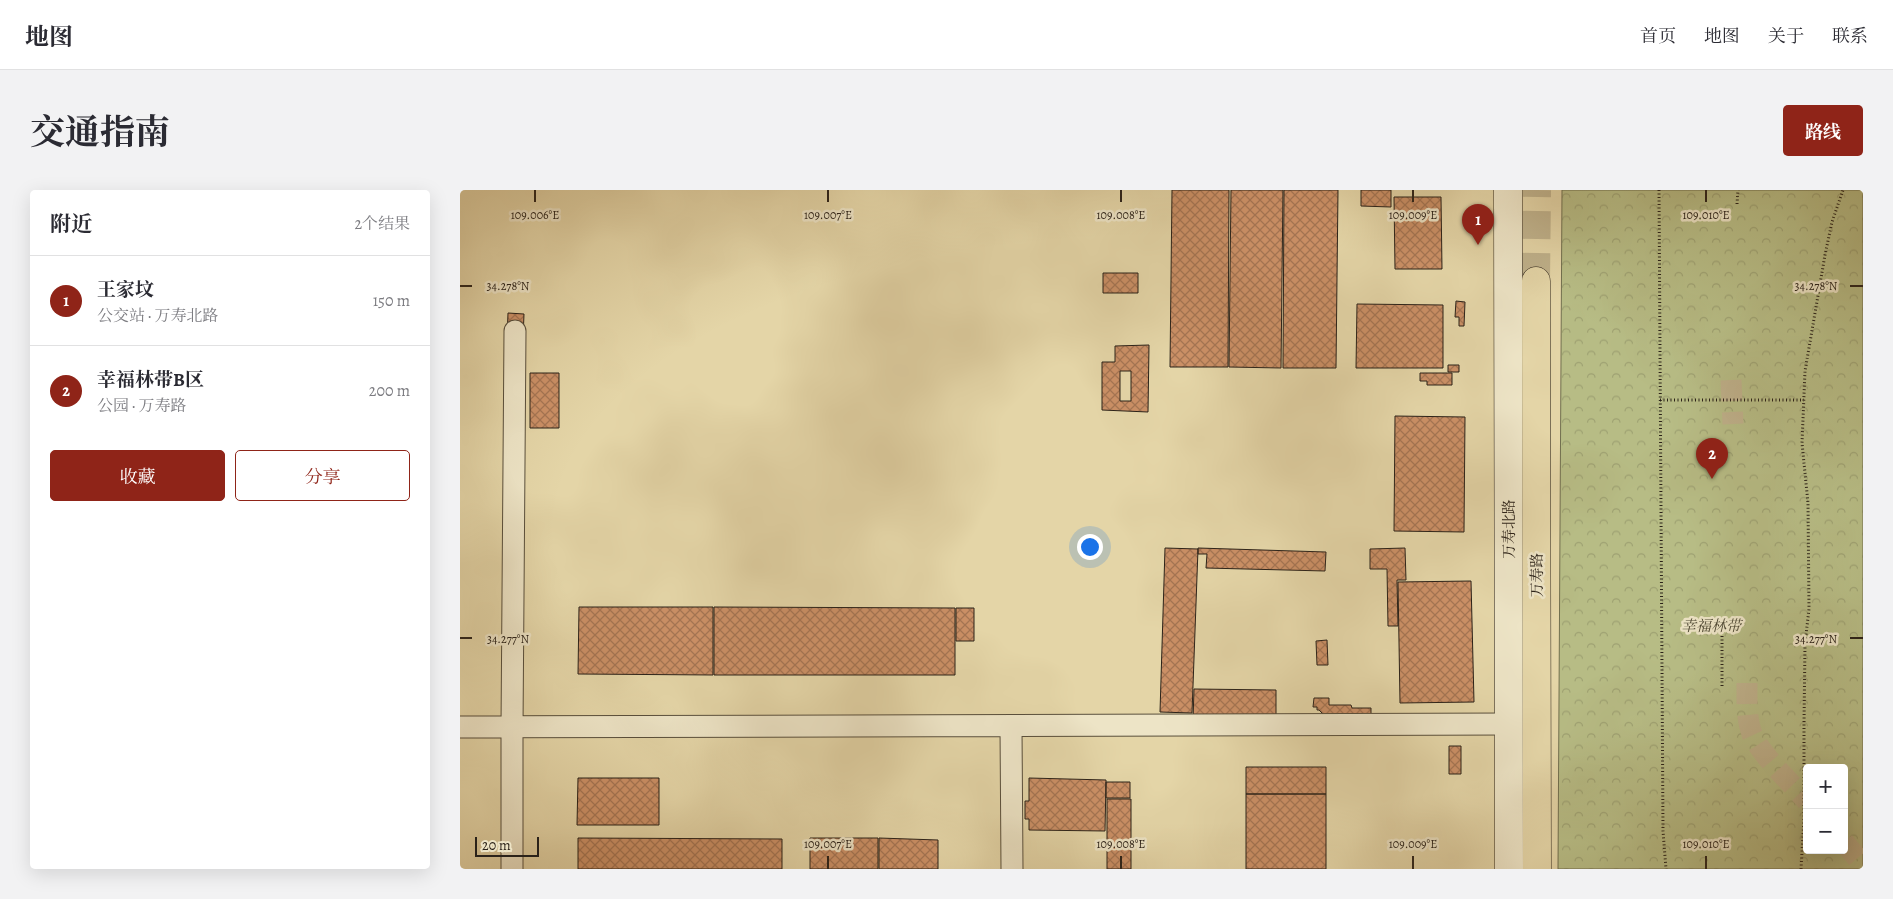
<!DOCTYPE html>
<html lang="zh">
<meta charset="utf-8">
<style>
:root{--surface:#fff;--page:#f2f2f3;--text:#2b2b33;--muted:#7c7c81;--line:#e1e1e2;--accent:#8f2418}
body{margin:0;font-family:Alegreya,"Noto Serif SC",serif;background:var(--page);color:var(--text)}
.controls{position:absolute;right:15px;bottom:15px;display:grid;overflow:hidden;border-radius:5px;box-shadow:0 5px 20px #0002}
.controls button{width:45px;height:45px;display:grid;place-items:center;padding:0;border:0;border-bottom:1px solid var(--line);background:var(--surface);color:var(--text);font:25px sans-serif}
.scale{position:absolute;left:15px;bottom:12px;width:64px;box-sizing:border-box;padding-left:5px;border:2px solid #2b2219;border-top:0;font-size:14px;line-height:18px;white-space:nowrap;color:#2b2219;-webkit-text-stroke:4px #ede4c6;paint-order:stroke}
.you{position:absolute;left:629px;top:356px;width:18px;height:18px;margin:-12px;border:4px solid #fff;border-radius:50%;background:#1a73e8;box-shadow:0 0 0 8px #1a73e833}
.badge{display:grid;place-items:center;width:32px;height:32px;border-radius:50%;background:var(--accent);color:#fff;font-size:16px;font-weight:700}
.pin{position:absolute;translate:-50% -41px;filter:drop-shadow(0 1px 2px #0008)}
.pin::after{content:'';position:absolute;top:26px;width:18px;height:15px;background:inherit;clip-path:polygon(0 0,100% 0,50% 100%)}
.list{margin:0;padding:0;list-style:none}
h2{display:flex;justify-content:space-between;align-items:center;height:65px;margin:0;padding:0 20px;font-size:21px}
h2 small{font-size:16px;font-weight:400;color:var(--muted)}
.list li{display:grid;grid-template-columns:32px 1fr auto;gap:15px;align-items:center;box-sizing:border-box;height:90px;padding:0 20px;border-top:1px solid var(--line)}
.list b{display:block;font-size:19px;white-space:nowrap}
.list p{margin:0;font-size:16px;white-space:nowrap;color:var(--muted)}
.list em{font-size:16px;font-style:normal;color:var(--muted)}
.actions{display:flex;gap:10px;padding:15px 20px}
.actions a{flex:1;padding:11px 0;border:1px solid var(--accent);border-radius:5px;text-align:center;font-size:18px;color:var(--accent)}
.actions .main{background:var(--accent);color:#fff}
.map{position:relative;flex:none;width:1403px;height:679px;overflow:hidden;border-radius:5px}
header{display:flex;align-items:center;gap:30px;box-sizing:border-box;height:70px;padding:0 25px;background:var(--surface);border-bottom:1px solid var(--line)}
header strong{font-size:24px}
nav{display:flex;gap:28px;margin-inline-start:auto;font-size:18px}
.intro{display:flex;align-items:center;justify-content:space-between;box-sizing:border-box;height:120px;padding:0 30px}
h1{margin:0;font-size:35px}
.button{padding:12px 22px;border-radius:5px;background:var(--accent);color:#fff;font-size:18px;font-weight:700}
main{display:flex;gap:30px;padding:0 30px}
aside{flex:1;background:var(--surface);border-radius:5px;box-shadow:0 5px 20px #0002}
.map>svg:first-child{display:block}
</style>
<header>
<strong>地图</strong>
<nav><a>首页</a><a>地图</a><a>关于</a><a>联系</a></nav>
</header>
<div class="intro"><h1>交通指南</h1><a class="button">路线</a></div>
<main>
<aside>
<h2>附近<small>2个结果</small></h2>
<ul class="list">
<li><span class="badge">1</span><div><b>王家坟</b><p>公交站 · 万寿北路</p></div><em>150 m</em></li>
<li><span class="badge">2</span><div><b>幸福林带B区</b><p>公园 · 万寿路</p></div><em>200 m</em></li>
</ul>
<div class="actions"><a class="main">收藏</a><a>分享</a></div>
</aside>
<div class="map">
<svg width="1403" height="679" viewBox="0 0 1403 679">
<defs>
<pattern id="park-crowns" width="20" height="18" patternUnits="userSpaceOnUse" patternTransform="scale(1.25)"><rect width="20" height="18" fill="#b7bc85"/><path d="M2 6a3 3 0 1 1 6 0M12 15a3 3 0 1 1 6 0" fill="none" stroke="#9ea172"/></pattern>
<pattern id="building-cross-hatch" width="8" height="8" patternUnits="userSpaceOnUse" patternTransform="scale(1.25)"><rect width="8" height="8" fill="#cb9066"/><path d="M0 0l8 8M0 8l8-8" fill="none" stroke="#a57553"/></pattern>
</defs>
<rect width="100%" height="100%" fill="#e4d5a7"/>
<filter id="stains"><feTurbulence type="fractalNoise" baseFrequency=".004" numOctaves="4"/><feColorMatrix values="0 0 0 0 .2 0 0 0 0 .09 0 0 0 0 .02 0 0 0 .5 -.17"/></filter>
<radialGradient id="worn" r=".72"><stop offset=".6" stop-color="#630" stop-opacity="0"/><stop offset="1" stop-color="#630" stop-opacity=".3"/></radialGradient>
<path fill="url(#park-crowns)" stroke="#716f4f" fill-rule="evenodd" d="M1102,0H1403V679H1098ZM1347,578H1384V660H1347Z"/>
<path fill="url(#building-cross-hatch)" stroke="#2b2219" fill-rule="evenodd" d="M712,0H769L768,177H710Z
M771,0H823L821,178L769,177Z
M824,0H878L876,178H823Z
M901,0H931V17L901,16Z
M934,7H981L982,79H935Z
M643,83H678V103H643Z
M996,111L1005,112L1004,136H999V127H995Z
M897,114L983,115V178H896Z
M48,123L64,124L63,149H47Z
M689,155L688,222L642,220V172H655V156ZM660,181H671V211H660Z
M988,175H999V182H988Z
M70,183H99V238H70Z
M960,183H992V195H967V191H960Z
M935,226L1005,227L1004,342L934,341Z
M705,358L738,359L732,523L700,522Z
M738,358L866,362L865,381L746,378L747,364H738Z
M945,358L946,390H937L938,436H928L927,379H910V359Z
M1011,391L1014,512L940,513L938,392Z
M119,417H253V485L118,484Z
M254,417L495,418V485H254Z
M496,418H514V451H496Z
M867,450L868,475H857L856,451Z
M734,499L816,500V530H733Z
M854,508H869V515H891L892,518H911V527L869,530L859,520H857V517H853Z
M989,556H1001V584H989Z
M786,577H866V604H786Z
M118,588H199V635H117Z
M569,588L646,590L645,641L569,640V629H565V611H569Z
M646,592H670V608H646Z
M786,604H866V679H786Z
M647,609H671V679H647Z
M118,648L322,649V679H118Z
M350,648H418V679H350Z
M419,648L478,650V679H419Z"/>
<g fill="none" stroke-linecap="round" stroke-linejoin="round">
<path stroke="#bfb18b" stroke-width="21" stroke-dasharray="21 11" stroke-linecap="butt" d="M1271,190L1273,234
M1287,493C1287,510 1286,528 1292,544C1301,565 1331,593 1347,611
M1384,652L1403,675"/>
<path stroke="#bfb18b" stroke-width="28" stroke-dasharray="28 14" stroke-linecap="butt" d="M1076,91L1077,0"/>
<defs>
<path id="street" d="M0,537L1049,534
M551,537L552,679
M52,679V537L55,141"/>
<path id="secondary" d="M1048,0L1049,679"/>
<path id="primary" d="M1076,91L1077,679"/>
</defs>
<use href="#street" stroke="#594f3c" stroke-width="23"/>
<use href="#secondary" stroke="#2b2219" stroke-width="29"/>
<use href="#primary" stroke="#2b2219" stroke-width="29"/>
<path stroke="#2b2219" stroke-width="3" stroke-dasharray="1 2.5" stroke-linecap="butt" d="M1199,0L1203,641L1206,679
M1277,14L1278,0
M1200,210H1344
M1262,446V496
M1341,679L1344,628V534L1345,454L1349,419L1348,313L1342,253L1345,181L1365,65L1372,32L1383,0"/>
<use href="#street" stroke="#ede4c6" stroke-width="21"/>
<use href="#secondary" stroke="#ede4c6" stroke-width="28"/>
<use href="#primary" stroke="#e4d5a7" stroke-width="28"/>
</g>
<path fill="none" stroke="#2b2219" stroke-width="2" d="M75,0V12M368,0V12M661,0V12M953,0V12M1246,0V12M0,96H12M1390,96H1403M0,448H12M1390,448H1403M368,666V679M661,666V679M953,666V679M1246,666V679"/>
<g text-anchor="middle" stroke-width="5" stroke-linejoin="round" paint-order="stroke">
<g font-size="15" fill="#2b2219" stroke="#ede4c6">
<text transform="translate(1049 339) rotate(-90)" y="5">万寿北路</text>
<text transform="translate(1077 385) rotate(-90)" y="5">万寿路</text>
</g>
<g font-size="15" font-style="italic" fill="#4e4834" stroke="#ede4c6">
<text x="1251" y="441">幸福林带</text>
</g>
</g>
<g font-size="12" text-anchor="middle" fill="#2b2219" stroke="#ede4c6" stroke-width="5" stroke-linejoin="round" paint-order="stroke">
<text x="75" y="29">109.006°E</text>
<text x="368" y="29">109.007°E</text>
<text x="661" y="29">109.008°E</text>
<text x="953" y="29">109.009°E</text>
<text x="1246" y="29">109.010°E</text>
<text x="48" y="100">34.278°N</text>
<text x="1356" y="100">34.278°N</text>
<text x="48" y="453">34.277°N</text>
<text x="1356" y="453">34.277°N</text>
<text x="368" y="658">109.007°E</text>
<text x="661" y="658">109.008°E</text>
<text x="953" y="658">109.009°E</text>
<text x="1246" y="658">109.010°E</text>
</g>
<rect width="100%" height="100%" filter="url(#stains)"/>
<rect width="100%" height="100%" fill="url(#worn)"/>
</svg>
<div class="controls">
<button>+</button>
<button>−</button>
</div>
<div class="scale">20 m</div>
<div class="you"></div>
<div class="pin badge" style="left:1018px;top:55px">1</div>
<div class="pin badge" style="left:1252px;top:289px">2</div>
</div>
</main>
